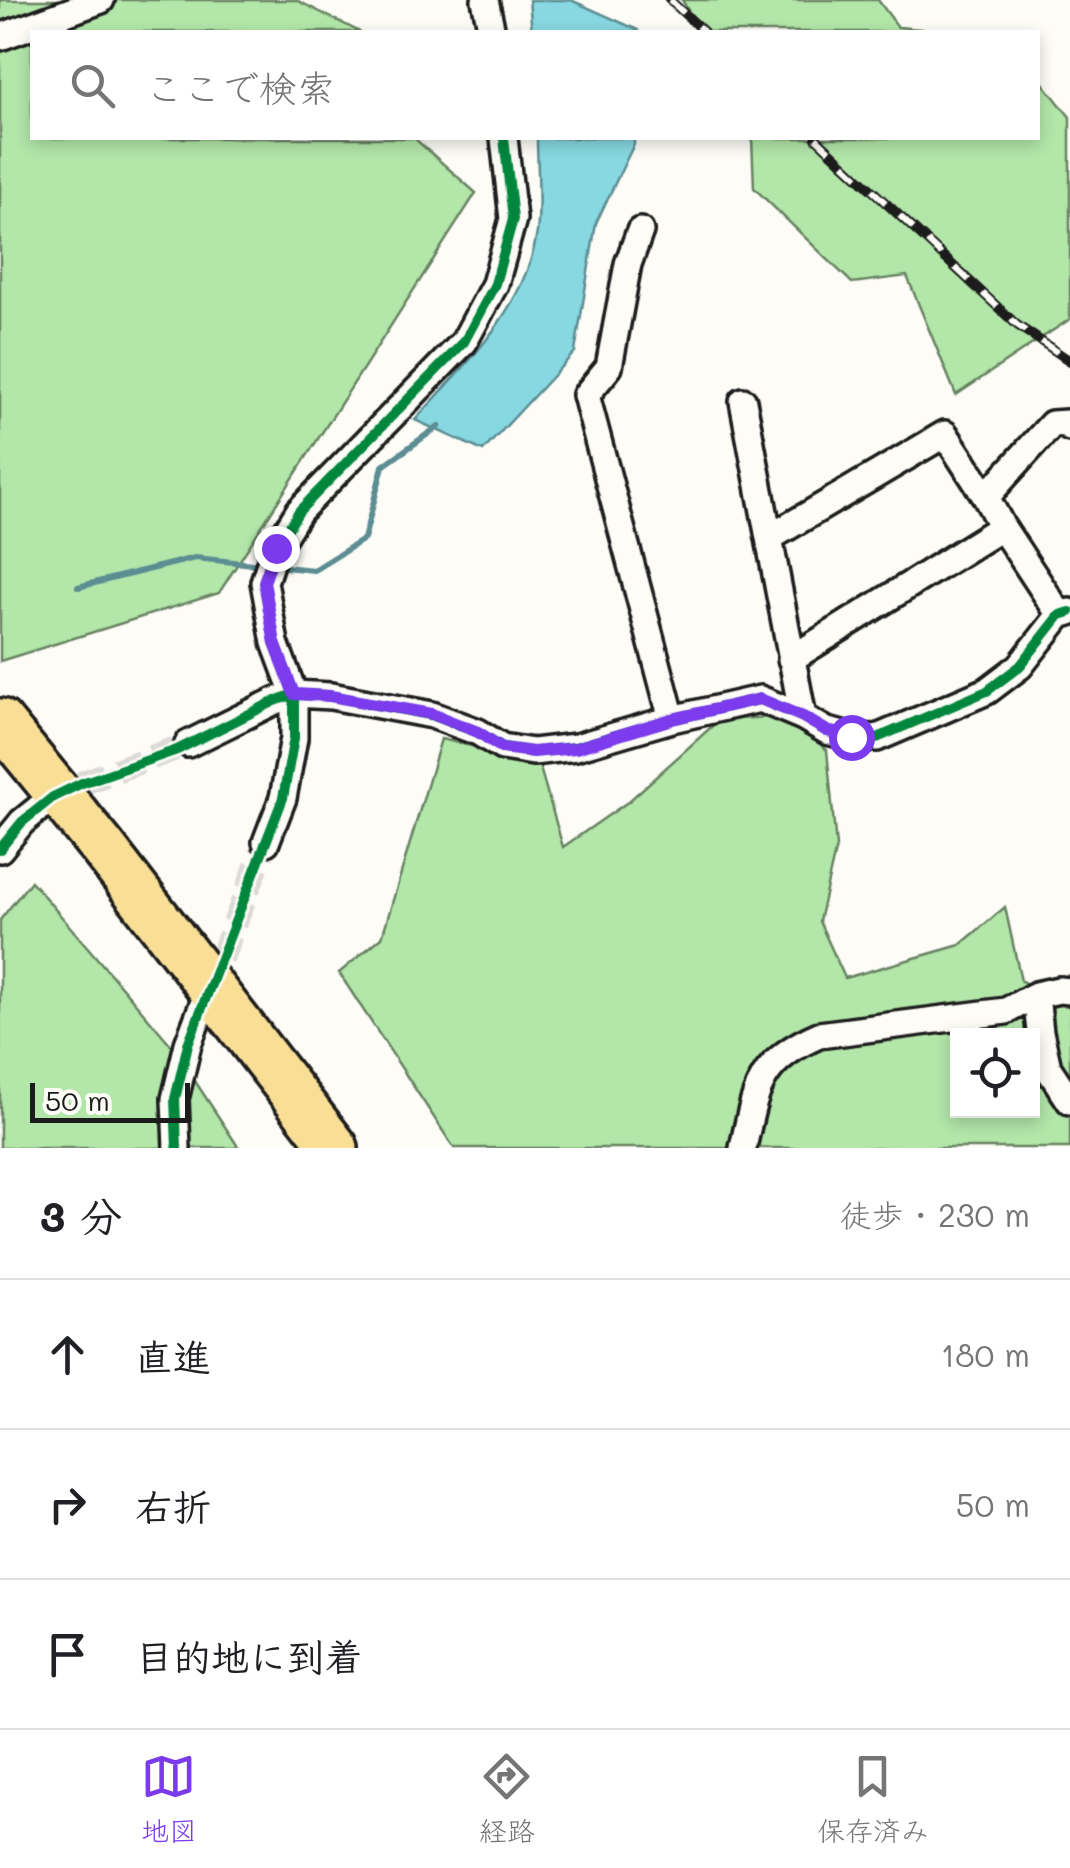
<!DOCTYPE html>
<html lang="ja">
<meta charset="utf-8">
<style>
:root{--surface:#fff;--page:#f6f6f6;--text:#202124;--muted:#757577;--line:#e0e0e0;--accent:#7c3aed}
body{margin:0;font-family:Mali,"Klee One",sans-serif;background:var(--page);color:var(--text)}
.controls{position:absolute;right:30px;bottom:30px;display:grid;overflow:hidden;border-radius:0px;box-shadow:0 5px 15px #0003}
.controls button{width:90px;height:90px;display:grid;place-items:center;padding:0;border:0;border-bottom:2px solid var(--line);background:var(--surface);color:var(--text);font:50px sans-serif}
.scale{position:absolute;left:30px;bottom:25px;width:160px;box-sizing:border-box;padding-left:10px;border:5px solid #1c1c1c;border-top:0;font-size:28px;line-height:35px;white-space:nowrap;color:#1c1c1c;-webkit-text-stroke:8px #fdfcf7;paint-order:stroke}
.stop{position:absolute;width:30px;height:30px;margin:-22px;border:8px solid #7c3aed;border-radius:50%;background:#fff}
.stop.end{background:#7c3aed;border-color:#fff;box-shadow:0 2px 10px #0008}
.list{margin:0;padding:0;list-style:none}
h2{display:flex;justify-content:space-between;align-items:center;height:130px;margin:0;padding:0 40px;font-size:42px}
h2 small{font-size:32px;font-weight:400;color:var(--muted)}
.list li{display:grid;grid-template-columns:65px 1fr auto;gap:30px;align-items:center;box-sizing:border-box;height:150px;padding:0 40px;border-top:2px solid var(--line)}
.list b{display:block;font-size:38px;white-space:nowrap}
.list em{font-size:32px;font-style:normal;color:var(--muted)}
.icon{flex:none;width:55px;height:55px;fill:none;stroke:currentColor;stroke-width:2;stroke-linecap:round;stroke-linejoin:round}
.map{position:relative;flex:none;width:1070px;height:1148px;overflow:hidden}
.search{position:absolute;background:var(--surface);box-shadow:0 5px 15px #0003;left:30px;right:30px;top:30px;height:110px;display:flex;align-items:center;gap:25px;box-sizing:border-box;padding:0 35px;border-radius:0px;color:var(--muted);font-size:38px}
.sheet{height:580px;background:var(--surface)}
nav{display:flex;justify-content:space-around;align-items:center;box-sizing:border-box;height:140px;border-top:2px solid var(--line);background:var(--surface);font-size:28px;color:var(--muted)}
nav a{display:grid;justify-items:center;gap:5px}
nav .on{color:var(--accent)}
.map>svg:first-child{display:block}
</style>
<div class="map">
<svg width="1070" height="1148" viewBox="0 0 1070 1148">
<rect width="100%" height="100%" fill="#fdfcf7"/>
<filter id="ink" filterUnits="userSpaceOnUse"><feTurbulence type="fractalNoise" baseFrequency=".01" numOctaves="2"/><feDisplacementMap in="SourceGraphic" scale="20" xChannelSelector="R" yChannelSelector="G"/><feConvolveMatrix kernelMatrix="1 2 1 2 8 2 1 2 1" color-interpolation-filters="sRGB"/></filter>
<g filter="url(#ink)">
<path fill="#b2e7a9" stroke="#678262" stroke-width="2.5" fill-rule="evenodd" d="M0,0H296L360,32H32V138H414L476,193L219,593L0,661Z
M682,0H878L898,27L954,32H701Z
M1038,77L1070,117V319L956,395L907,276L852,283L754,188L752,138H1038Z
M790,716L827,750L836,847L819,921L845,978L960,945L1005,907L1021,981L1070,1003V1148H454L339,973L382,937L441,739L538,761L563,847L629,801L719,720ZM958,1036H1032V1110H958Z
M31,881L172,1046L239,1148H0V920Z"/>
<path fill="#87d8e1" stroke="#5c8d92" stroke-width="2.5" d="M529,0H571L638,30V32H532Z
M537,138H634V144L596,223L575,352L483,451L415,420C464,366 526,309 537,232C541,204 537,166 537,138Z"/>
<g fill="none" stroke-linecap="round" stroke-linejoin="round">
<path stroke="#5c8d92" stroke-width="6" d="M275,566L314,570L364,539L383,466L439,426
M78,587L195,558L263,565"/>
<path stroke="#dbdad6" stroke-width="25" stroke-dasharray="25 12" stroke-linecap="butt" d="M49,800L82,783L188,744
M208,993L266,842"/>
<defs>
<path id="street" d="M485,0L492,32
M0,37L101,0
M640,231L628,264L609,367L586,395L672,719
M743,401L803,717
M986,497L1052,424L1067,423L1070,428
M769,538L945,434L986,497L1002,527L1060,615
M791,659L1002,527
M188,744L275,701L294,694L331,696L432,715L478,732L502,747L533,752L576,747L672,719L760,699L803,717L827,731L851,737L877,738L987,691L1020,666L1060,615L1070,612
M266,842L283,798L294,738V694L275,643L264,582L274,551L299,511L464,342L495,284L513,219L504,138
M0,849L22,822L49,800
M1036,995L1040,1032L1048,1068L1070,1101
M177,1148L175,1099L188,1044L202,1007
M743,1148C756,1089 758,1061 819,1035L1006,1011L1036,995L1059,990L1070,991"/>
<path id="highway" d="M0,722L102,847L335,1148"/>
</defs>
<use href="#street" stroke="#1c1c1c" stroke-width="32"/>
<use href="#highway" stroke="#1c1c1c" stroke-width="52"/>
<use href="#street" stroke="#fdfcf7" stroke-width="25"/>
<use href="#highway" stroke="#f9df96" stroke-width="45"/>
<defs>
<path id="rail" d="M670,0L704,32
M816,138L1017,325L1070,361"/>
</defs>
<use href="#rail" stroke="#1c1c1c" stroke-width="10"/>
<use href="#rail" stroke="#fdfcf7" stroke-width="6" stroke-dasharray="19" stroke-linecap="butt"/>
<defs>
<path id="cycleway" d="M0,849L22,822L53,797L82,783L177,750L275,701L294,694L331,696L432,715L478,732L502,747L533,752L576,747L672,719L760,699L803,717L827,731L851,737L877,738L987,691L1020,666L1060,615L1070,612
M177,1148L175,1099L188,1044L283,798L294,738V694L275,643L264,582L276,548L299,511L464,342L495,284L513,219L504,138"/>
</defs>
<use href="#cycleway" stroke="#fdfcf7" stroke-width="16"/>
<use href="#cycleway" stroke="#00873e" stroke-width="10"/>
</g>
</g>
<g fill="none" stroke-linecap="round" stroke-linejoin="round" filter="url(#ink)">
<path stroke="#7c3aed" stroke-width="12" d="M276,548L264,582L275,643L294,694L330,696L432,714L478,732L502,748L533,752L576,748L672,719L760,699L803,717L827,731L851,737"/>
</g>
</svg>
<div class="controls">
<button><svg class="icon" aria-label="locate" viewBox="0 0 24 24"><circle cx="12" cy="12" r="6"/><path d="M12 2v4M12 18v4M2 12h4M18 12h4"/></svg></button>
</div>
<div class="scale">50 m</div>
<div class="stop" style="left:851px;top:737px"></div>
<div class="stop end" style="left:276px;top:548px"></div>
<div class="search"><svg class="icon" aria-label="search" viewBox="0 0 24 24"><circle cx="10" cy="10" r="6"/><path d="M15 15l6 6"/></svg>ここで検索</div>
</div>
<section class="sheet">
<h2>3 分<small>徒歩 · 230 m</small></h2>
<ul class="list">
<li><svg class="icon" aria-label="ahead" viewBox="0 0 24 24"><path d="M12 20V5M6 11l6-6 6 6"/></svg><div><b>直進</b></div><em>180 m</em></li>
<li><svg class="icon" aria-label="right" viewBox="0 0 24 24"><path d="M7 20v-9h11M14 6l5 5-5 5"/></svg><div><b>右折</b></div><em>50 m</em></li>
<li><svg class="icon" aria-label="arrive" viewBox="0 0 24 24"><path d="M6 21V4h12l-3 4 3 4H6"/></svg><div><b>目的地に到着</b></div></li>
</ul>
</section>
<nav>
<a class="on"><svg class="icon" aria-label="map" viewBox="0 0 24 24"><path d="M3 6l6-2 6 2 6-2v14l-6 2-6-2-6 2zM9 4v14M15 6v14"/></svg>地図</a>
<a><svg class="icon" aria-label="directions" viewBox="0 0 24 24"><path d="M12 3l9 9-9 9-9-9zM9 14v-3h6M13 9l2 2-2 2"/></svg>経路</a>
<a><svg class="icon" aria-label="saved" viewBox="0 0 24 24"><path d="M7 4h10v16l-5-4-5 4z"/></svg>保存済み</a>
</nav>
